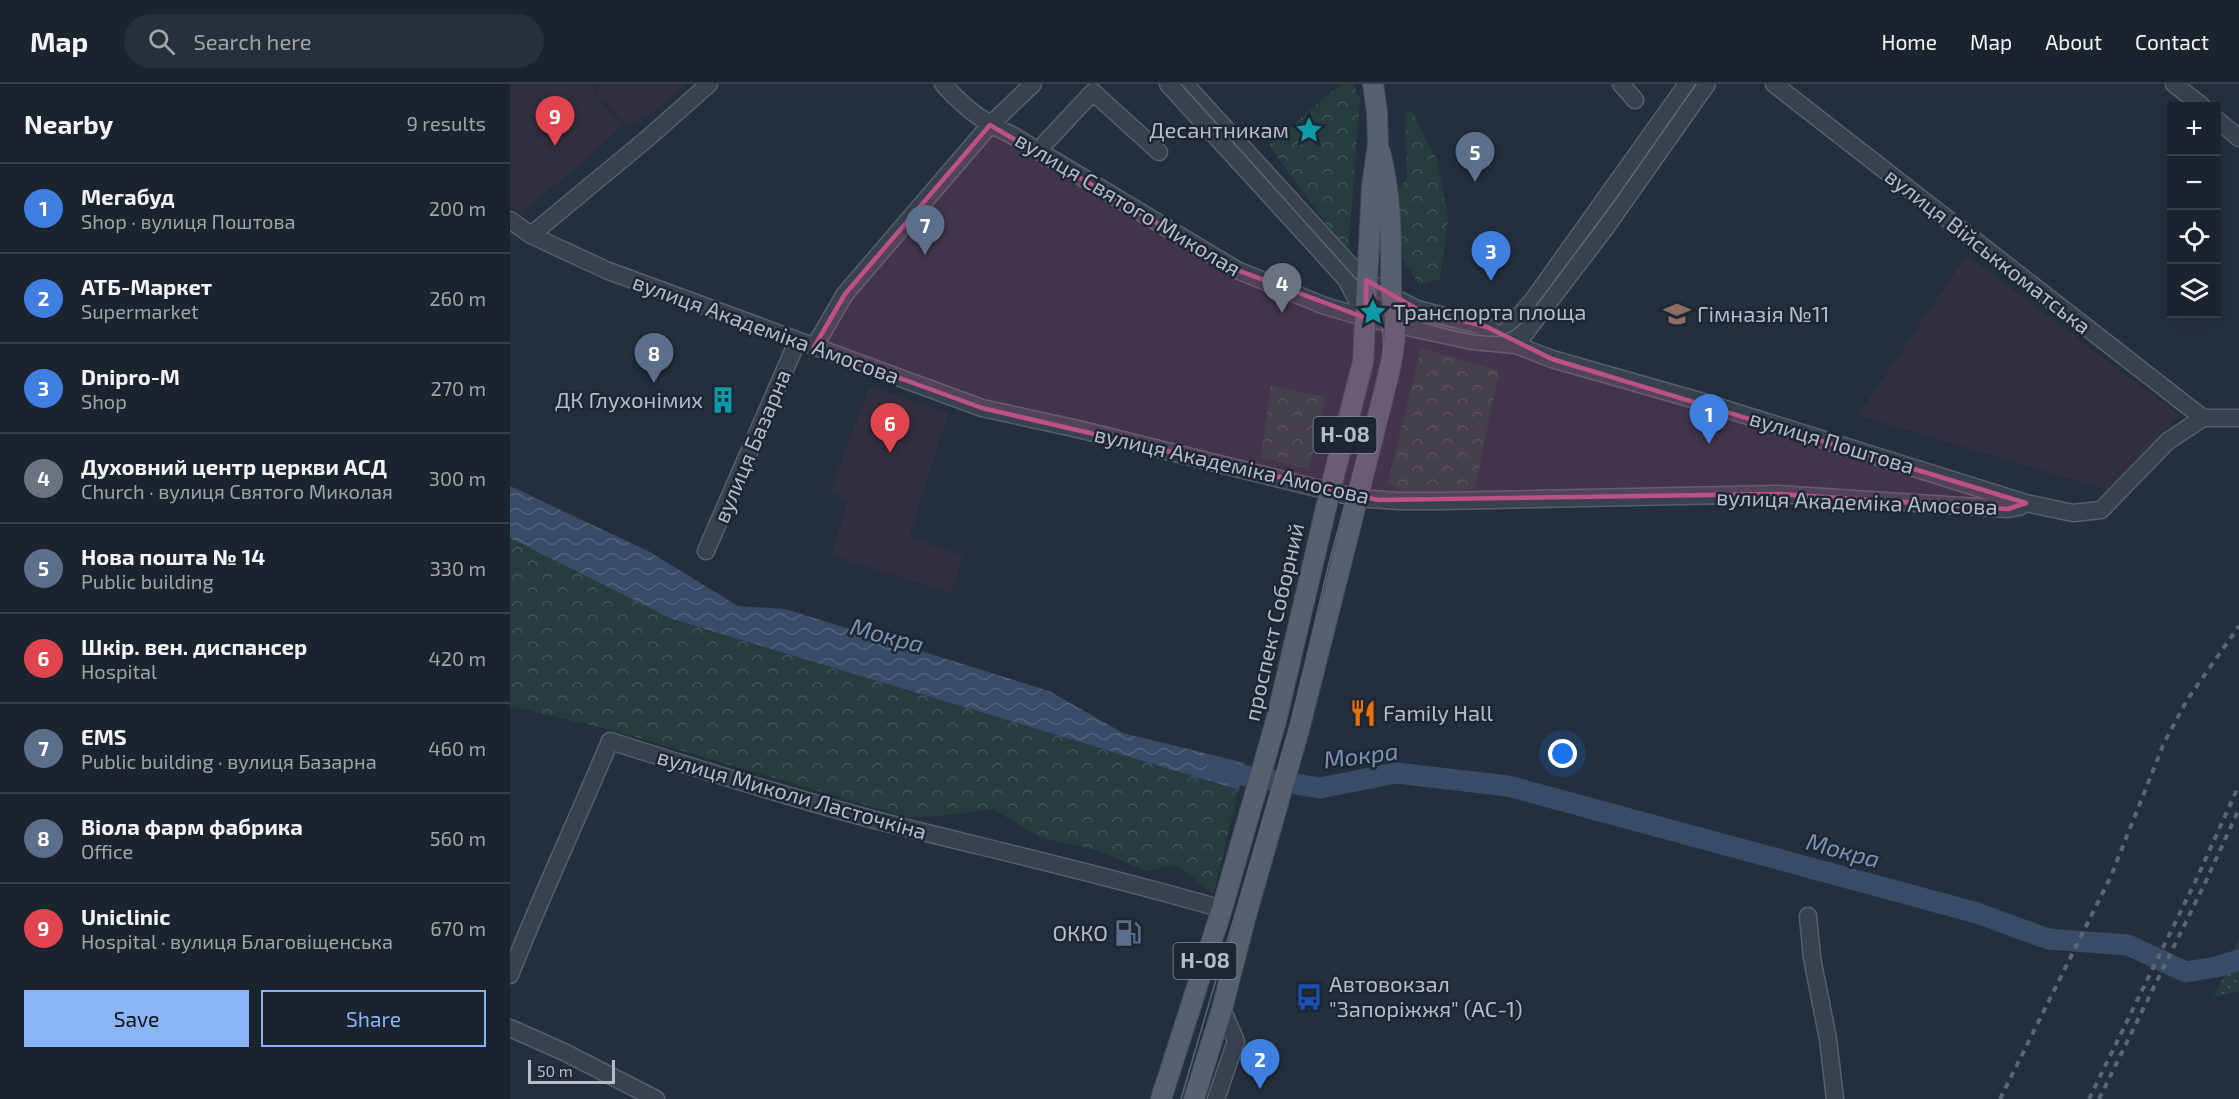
<!DOCTYPE html>
<meta charset="utf-8">
<style>
:root{--surface:#1b232e;--page:#282f3a;--text:#f1f3f6;--muted:#a0a4aa;--line:#39404a;--accent:#8ab4f8}
body{margin:0;font-family:"Exo 2",sans-serif;background:var(--page);color:var(--text)}
.controls{position:absolute;right:18px;top:18px;display:grid;overflow:hidden;border-radius:0px;box-shadow:0 6px 24px #0002}
.controls button{width:54px;height:54px;display:grid;place-items:center;padding:0;border:0;border-bottom:2px solid var(--line);background:var(--surface);color:var(--text);font:30px sans-serif}
.scale{position:absolute;left:18px;bottom:15px;width:87px;box-sizing:border-box;padding-left:6px;border:3px solid #b4bcc9;border-top:0;font-size:16px;line-height:21px;white-space:nowrap;color:#b4bcc9;-webkit-text-stroke:4px #1d2633;paint-order:stroke}
.you{position:absolute;left:1053px;top:670px;width:21px;height:21px;margin:-15px;border:4px solid #fff;border-radius:50%;background:#1a73e8;box-shadow:0 0 0 9px #1a73e833}
.badge{display:grid;place-items:center;width:39px;height:39px;border-radius:50%;background:var(--accent);color:#fff;font-size:20px;font-weight:700}
.pin{position:absolute;translate:-50% -50px;filter:drop-shadow(0 2px 3px #0008)}
.pin::after{content:'';position:absolute;top:32px;width:21px;height:18px;background:inherit;clip-path:polygon(0 0,100% 0,50% 100%)}
.list{margin:0;padding:0;list-style:none}
h2{display:flex;justify-content:space-between;align-items:center;height:78px;margin:0;padding:0 24px;font-size:26px}
h2 small{font-size:20px;font-weight:400;color:var(--muted)}
.list li{display:grid;grid-template-columns:39px 1fr auto;gap:18px;align-items:center;box-sizing:border-box;height:90px;padding:0 24px;border-top:2px solid var(--line)}
.list b{display:block;font-size:22px;white-space:nowrap}
.list p{margin:0;font-size:20px;white-space:nowrap;color:var(--muted)}
.list em{font-size:20px;font-style:normal;color:var(--muted)}
.actions{display:flex;gap:12px;padding:18px 24px}
.actions a{flex:1;padding:14px 0;border:2px solid var(--accent);border-radius:0px;text-align:center;font-size:21px;color:var(--accent)}
.actions .main{background:var(--accent);color:#111}
.icon{flex:none;width:33px;height:33px;fill:none;stroke:currentColor;stroke-width:2;stroke-linecap:round;stroke-linejoin:round}
.map{position:relative;flex:none;width:1729px;height:1015px;overflow:hidden}
header{display:flex;align-items:center;gap:36px;box-sizing:border-box;height:84px;padding:0 30px;background:var(--surface);border-bottom:2px solid var(--line)}
header strong{font-size:28px}
nav{display:flex;gap:33px;margin-inline-start:auto;font-size:21px}
.search{width:420px;height:54px;background:var(--page);display:flex;align-items:center;gap:15px;box-sizing:border-box;padding:0 21px;border-radius:33px;color:var(--muted);font-size:22px}
main{display:flex}
aside{flex:1;background:var(--surface)}
.map>svg:first-child{display:block}
</style>
<header>
<strong>Map</strong>
<div class="search"><svg class="icon" aria-label="search" viewBox="0 0 24 24"><circle cx="10" cy="10" r="6"/><path d="M15 15l6 6"/></svg>Search here</div>
<nav><a>Home</a><a>Map</a><a>About</a><a>Contact</a></nav>
</header>
<main>
<aside>
<h2>Nearby<small>9 results</small></h2>
<ul class="list">
<li><span class="badge" style="background:#3f7fe0">1</span><div><b>Мегабуд</b><p>Shop · вулиця Поштова</p></div><em>200 m</em></li>
<li><span class="badge" style="background:#3f7fe0">2</span><div><b>АТБ-Маркет</b><p>Supermarket</p></div><em>260 m</em></li>
<li><span class="badge" style="background:#3f7fe0">3</span><div><b>Dnipro-M</b><p>Shop</p></div><em>270 m</em></li>
<li><span class="badge" style="background:#6b7280">4</span><div><b>Духовний центр церкви АСД</b><p>Church · вулиця Святого Миколая</p></div><em>300 m</em></li>
<li><span class="badge" style="background:#5c6f8a">5</span><div><b>Нова пошта № 14</b><p>Public building</p></div><em>330 m</em></li>
<li><span class="badge" style="background:#e0444e">6</span><div><b>Шкір. вен. диспансер</b><p>Hospital</p></div><em>420 m</em></li>
<li><span class="badge" style="background:#5c6f8a">7</span><div><b>EMS</b><p>Public building · вулиця Базарна</p></div><em>460 m</em></li>
<li><span class="badge" style="background:#5c6f8a">8</span><div><b>Віола фарм фабрика</b><p>Office</p></div><em>560 m</em></li>
<li><span class="badge" style="background:#e0444e">9</span><div><b>Uniclinic</b><p>Hospital · вулиця Благовіщенська</p></div><em>670 m</em></li>
</ul>
<div class="actions"><a class="main">Save</a><a>Share</a></div>
</aside>
<div class="map">
<svg width="1729" height="1015" viewBox="0 0 1729 1015">
<defs>
<pattern id="grass-dots" width="8" height="8" patternUnits="userSpaceOnUse" patternTransform="scale(1.5)"><rect width="8" height="8" fill="#263c3f"/><path d="M2 2h.1M6 6h.1" fill="none" stroke="#435659" stroke-width="1.8" stroke-linecap="round"/></pattern>
<pattern id="forest-crowns" width="20" height="18" patternUnits="userSpaceOnUse" patternTransform="scale(1.5)"><rect width="20" height="18" fill="#263c3f"/><path d="M2 6a3 3 0 1 1 6 0M12 15a3 3 0 1 1 6 0" fill="none" stroke="#435659"/></pattern>
<pattern id="water-waves" width="16" height="10" patternUnits="userSpaceOnUse" patternTransform="scale(1.5)"><rect width="16" height="10" fill="#394c67"/><path d="M0 5q4-4 8 0t8 0" fill="none" stroke="#53647b"/></pattern>
</defs>
<rect width="100%" height="100%" fill="#242f3e"/>
<path fill="#32303f" d="M0,0H87L83,10L113,41L54,94L9,129L0,120Z
M90,0H176L137,33L115,41L97,20L84,10Z
M1457,171L1669,331L1597,406L1348,331Z
M360,302L438,330L399,453L453,472L441,509L321,471L339,416L320,408Z"/>
<path fill="url(#grass-dots)" d="M1729,854V907L1704,913Z"/>
<path fill="url(#forest-crowns)" d="M831,0H843L850,15L838,170L759,61Z
M902,27L927,76L938,133L930,195L909,201L893,176L887,109L897,93L895,29Z
M911,264L989,287L965,405L948,408H894L878,399Z
M761,302L816,313L799,385L751,374Z
M0,454L162,535L729,706L703,811L678,789L662,781L637,787L584,765L531,754L483,725L428,732L396,733L109,648L0,622Z"/>
<path fill="url(#water-waves)" d="M0,402L140,468L228,522L275,525L539,607L613,649L735,679L729,706L162,535L0,454Z"/>
<g fill="none" stroke-linecap="round" stroke-linejoin="round">
<path stroke="#394c67" stroke-width="21" d="M706,687L810,704L886,689L998,702L1467,829L1538,855L1618,861L1676,888L1706,883L1729,876"/>
<defs>
<path id="minor" d="M433,0C456,25 471,37 502,51L727,186L815,222L856,234L962,257L1006,261L1042,275L1193,318L1516,419L1563,429L1591,426L1658,357L1693,334
M658,0L836,195L856,234
M675,0L838,179L856,196L881,212L907,225L977,243L1002,259
M1111,0L1125,16
M1264,0L1693,334
M1664,0L1692,22
M1706,35L1729,54
M530,68L536,58L583,8L649,68
M0,136L21,151L96,186L472,324L568,345L847,414L889,417H932L1267,410L1498,425L1509,423L1516,419
M21,151L138,54L199,0
M983,256L992,252L1023,216L1177,0
M1006,261L1094,146L1197,0
M304,263L335,210L480,41L523,0
M1693,334H1729
M196,467L287,258
M1298,832L1302,874L1318,955L1325,1015
M0,891C31,812 67,736 100,657C189,685 278,713 369,737C484,766 599,792 712,825
M0,944L54,968L146,1015
M706,1015L726,957L712,925"/>
<path id="major" d="M651,1015L712,825L766,637L820,407L853,278L862,102L868,60L867,28L863,0
M684,1015L712,925L735,835L790,642L876,301C881,280 886,260 885,237C885,227 881,216 881,205C881,159 882,113 870,68"/>
</defs>
<use href="#minor" stroke="#565f6c" stroke-width="19"/>
<use href="#major" stroke="#414a57" stroke-width="22"/>
<use href="#minor" stroke="#38414e" stroke-width="16"/>
<use href="#major" stroke="#56606e" stroke-width="20"/>
<path stroke="#5a6575" stroke-width="1.5" d="M671,0L847,196C871,226 877,245 872,284L819,479L781,640L671,1015
M861,218C884,232 964,256 990,252C1001,250 1009,241 1017,234L1105,116L1186,0"/>
<path stroke="#5a6575" stroke-width="4" stroke-dasharray="6 6" stroke-linecap="butt" d="M1490,1015L1601,792L1654,659L1677,616L1729,542
M1579,1015L1687,794L1729,701
M1589,1015L1696,797L1729,725"/>
</g>
<path fill="#bd5182" fill-opacity="0.2" stroke="#bd5182" stroke-width="4.5" stroke-linejoin="round" d="M480,41L727,186L856,234V196L907,225L977,243L1042,275L1516,419L1498,425L1267,410L868,416L472,324L304,263L335,210Z"/>
<defs>
<symbol id="sight-bare" viewBox="-9 -9 18 18"><path d="M0-6L1.8-2.2L6-1.7L2.9 1.2L3.7 5.4L0 3.3L-3.7 5.4L-2.9 1.2L-6-1.7L-1.8-2.2Z" fill="#0f9aa8" stroke="#1d2633" stroke-width="2.5" paint-order="stroke"/></symbol>
<symbol id="school-bare" viewBox="-9 -9 18 18"><path d="M0-5L7-2L0 1L-7-2ZM-4 1L0 2.5L4 1V4Q0 6-4 4Z" fill="#8d6e63" stroke="#1d2633" stroke-width="2.5" paint-order="stroke"/></symbol>
<symbol id="building-bare" viewBox="-9 -9 18 18"><path d="M-4-6H4V6H1V3H-1V6H-4ZM-2.5-4.3h1.7v1.8h-1.7ZM.8-4.3h1.7v1.8H.8ZM-2.5-1h1.7V.8h-1.7ZM.8-1h1.7V.8H.8Z" fill="#0f9aa8" stroke="#1d2633" stroke-width="2.5" paint-order="stroke"/></symbol>
<symbol id="restaurant-bare" viewBox="-9 -9 18 18"><path d="M-5-6h1v4h1v-4h1v4h1v-4h1v5L-1.5 .5V6h-2V.5L-5-1ZM5-6V6H3V1.5H1.5Q1.5-4 5-6Z" fill="#e8710a" stroke="#1d2633" stroke-width="2.5" paint-order="stroke"/></symbol>
<symbol id="fuel-bare" viewBox="-9 -9 18 18"><path d="M-5.5-6h7V0h2V4h1.3V-2.5L3-4.5l.8-.8L6-3V5H2.5V1h-1V6h-7ZM-4.2-4.7v3.2H.2V-4.7Z" fill="#5c6f8a" stroke="#1d2633" stroke-width="2.5" paint-order="stroke"/></symbol>
<symbol id="bus-bare" viewBox="-9 -9 18 18"><path d="M-5-6H5V4H4V6H2V4H-2V6H-4V4H-5ZM-3.5-4V0h7V-4ZM-3.5 1.2v1.5H-2V1.2ZM2 1.2v1.5H3.5V1.2Z" fill="#1a4fb4" stroke="#1d2633" stroke-width="2.5" paint-order="stroke"/></symbol>
</defs>
<g fill-rule="evenodd">
<use href="#sight-bare" x="780" y="27" width="38" height="38"/>
<use href="#sight-bare" x="844" y="209" width="38" height="38"/>
<use href="#school-bare" x="1148" y="211" width="38" height="38"/>
<use href="#building-bare" x="194" y="297" width="38" height="38"/>
<use href="#restaurant-bare" x="834" y="610" width="38" height="38"/>
<use href="#fuel-bare" x="599" y="830" width="38" height="38"/>
<use href="#bus-bare" x="780" y="894" width="38" height="38"/>
</g>
<g text-anchor="middle" stroke-width="5" stroke-linejoin="round" paint-order="stroke">
<g fill="#1d2633" stroke="#878f9c" stroke-width="1.5">
<rect x="803.5" y="333" width="63" height="36" rx="4.5"/>
<rect x="663.5" y="859" width="63" height="36" rx="4.5"/>
</g>
<g font-size="21" font-weight="bold" fill="#b4bcc9">
<text x="835" y="358">Н-08</text>
<text x="695" y="884">Н-08</text>
</g>
<g font-size="22" fill="#b4bcc9" stroke="#1d2633" text-anchor="start">
<text x="779" y="54" text-anchor="end">Десантникам</text>
<text x="883" y="236">Транспорта площа</text>
<text x="1187" y="238">Гімназія №11</text>
<text x="193" y="324" text-anchor="end">ДК Глухонімих</text>
<text x="873" y="637">Family Hall</text>
<text x="598" y="857" text-anchor="end">ОККО</text>
<text x="819" y="908">Автовокзал<tspan x="819" dy="25">"Запоріжжя" (АС-1)</tspan></text>
</g>
<g font-size="22" fill="#b4bcc9" stroke="#1d2633">
<text transform="translate(618 120) rotate(31)" y="8">вулиця Святого Миколая</text>
<text transform="translate(1478 167) rotate(38)" y="8">вулиця Військкоматська</text>
<text transform="translate(256 245) rotate(20)" y="8">вулиця Академіка Амосова</text>
<text transform="translate(1322 358) rotate(17)" y="8">вулиця Поштова</text>
<text transform="translate(242 362) rotate(-67)" y="8">вулиця Базарна</text>
<text transform="translate(722 381) rotate(13)" y="8">вулиця Академіка Амосова</text>
<text transform="translate(1347 418) rotate(2)" y="8">вулиця Академіка Амосова</text>
<text transform="translate(764 538) rotate(-77)" y="8">проспект Соборний</text>
<text transform="translate(282 710) rotate(16)" y="8">вулиця Миколи Ласточкіна</text>
</g>
<g font-size="24" font-style="italic" fill="#7c92b1" stroke="#1d2633">
<text transform="translate(377 552) rotate(15)" y="8">Мокра</text>
<text transform="translate(851 672) rotate(-7)" y="8">Мокра</text>
<text transform="translate(1333 767) rotate(15)" y="8">Мокра</text>
</g>
</g>
</svg>
<div class="controls">
<button>+</button>
<button>−</button>
<button><svg class="icon" aria-label="locate" viewBox="0 0 24 24"><circle cx="12" cy="12" r="6"/><path d="M12 2v4M12 18v4M2 12h4M18 12h4"/></svg></button>
<button><svg class="icon" aria-label="layers" viewBox="0 0 24 24"><path d="M12 4l9 5-9 5-9-5zM3 14l9 5 9-5"/></svg></button>
</div>
<div class="scale">50 m</div>
<div class="you"></div>
<div class="pin badge" style="left:1199px;top:360px;background:#3f7fe0">1</div>
<div class="pin badge" style="left:750px;top:1005px;background:#3f7fe0">2</div>
<div class="pin badge" style="left:981px;top:197px;background:#3f7fe0">3</div>
<div class="pin badge" style="left:772px;top:229px;background:#6b7280">4</div>
<div class="pin badge" style="left:965px;top:98px;background:#5c6f8a">5</div>
<div class="pin badge" style="left:380px;top:369px;background:#e0444e">6</div>
<div class="pin badge" style="left:415px;top:171px;background:#5c6f8a">7</div>
<div class="pin badge" style="left:144px;top:299px;background:#5c6f8a">8</div>
<div class="pin badge" style="left:45px;top:62px;background:#e0444e">9</div>
</div>
</main>
